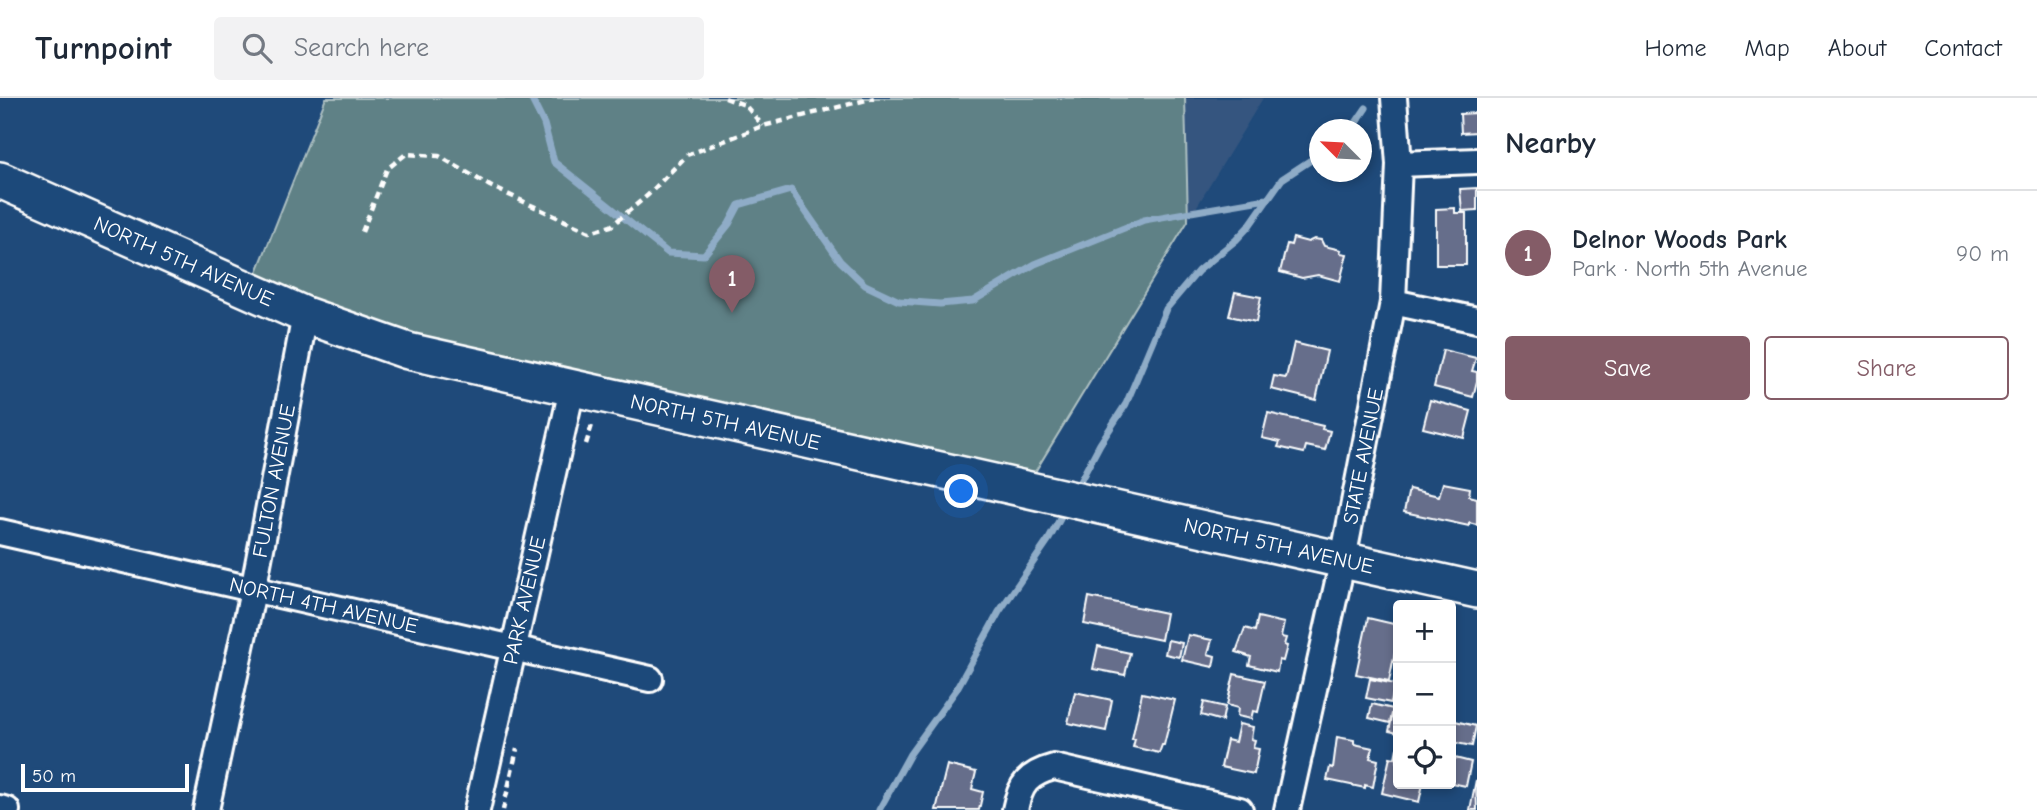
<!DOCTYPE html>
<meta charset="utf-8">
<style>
:root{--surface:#fff;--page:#f2f2f3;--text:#1f2937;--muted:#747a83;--line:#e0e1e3;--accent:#845c67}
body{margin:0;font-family:"Comic Neue",sans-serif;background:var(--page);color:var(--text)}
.controls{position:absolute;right:21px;bottom:21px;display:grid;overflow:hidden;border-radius:7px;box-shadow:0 4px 10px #0003}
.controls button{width:63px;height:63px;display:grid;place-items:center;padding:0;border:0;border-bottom:2px solid var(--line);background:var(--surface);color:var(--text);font:35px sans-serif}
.compass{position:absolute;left:1309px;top:21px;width:63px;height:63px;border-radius:50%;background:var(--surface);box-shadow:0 4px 10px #0003;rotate:294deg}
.scale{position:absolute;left:21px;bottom:18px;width:168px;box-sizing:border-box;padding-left:7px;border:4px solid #fff;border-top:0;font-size:19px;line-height:24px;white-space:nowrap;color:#fff;-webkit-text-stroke:5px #1f4a7a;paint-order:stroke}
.you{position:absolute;left:962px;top:394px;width:24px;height:24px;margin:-18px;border:5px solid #fff;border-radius:50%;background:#1a73e8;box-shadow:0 0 0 10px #1a73e833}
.badge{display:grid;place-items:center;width:46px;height:46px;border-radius:50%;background:var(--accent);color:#fff;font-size:23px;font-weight:700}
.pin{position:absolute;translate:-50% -58px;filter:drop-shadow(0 2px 4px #0008)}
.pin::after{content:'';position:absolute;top:37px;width:24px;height:21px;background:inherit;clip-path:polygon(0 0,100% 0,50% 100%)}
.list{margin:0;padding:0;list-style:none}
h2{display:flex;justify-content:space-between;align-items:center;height:91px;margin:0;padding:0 28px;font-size:30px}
h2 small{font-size:23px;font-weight:400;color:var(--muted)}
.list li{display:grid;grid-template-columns:46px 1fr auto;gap:21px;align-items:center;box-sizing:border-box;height:126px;padding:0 28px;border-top:2px solid var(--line)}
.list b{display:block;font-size:26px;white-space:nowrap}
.list p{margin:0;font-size:23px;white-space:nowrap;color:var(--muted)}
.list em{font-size:23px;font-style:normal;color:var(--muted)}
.actions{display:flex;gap:14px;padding:21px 28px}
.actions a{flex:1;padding:16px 0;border:2px solid var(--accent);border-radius:7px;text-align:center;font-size:24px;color:var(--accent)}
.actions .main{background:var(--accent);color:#fff}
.icon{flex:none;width:38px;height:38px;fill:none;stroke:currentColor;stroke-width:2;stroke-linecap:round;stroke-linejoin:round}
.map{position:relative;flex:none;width:1477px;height:712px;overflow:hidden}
header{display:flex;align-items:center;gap:42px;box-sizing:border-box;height:98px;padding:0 35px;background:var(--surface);border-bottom:2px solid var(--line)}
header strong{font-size:33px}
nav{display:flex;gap:38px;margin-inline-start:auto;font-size:24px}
.search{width:490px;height:63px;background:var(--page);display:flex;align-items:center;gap:18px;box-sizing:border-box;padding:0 24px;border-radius:7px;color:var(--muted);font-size:26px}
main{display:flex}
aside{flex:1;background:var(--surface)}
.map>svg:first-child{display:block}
</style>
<header>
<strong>Turnpoint</strong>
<div class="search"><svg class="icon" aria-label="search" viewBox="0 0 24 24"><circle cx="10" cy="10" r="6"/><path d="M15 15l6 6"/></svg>Search here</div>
<nav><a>Home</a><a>Map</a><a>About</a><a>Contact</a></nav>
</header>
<main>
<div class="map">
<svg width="1477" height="712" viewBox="0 0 1477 712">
<rect width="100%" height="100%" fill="#1f4a7a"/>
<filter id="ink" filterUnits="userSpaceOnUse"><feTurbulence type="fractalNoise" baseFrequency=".0143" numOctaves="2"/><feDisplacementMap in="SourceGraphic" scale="14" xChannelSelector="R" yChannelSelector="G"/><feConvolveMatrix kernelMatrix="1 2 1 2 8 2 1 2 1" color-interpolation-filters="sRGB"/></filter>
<g filter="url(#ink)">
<path fill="#34557f" d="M1185,0H1263L1188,123Z"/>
<path fill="#5e8186" stroke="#aec0c2" stroke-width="2" d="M326,0H1185L1188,123L1030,382L411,245L253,184Z"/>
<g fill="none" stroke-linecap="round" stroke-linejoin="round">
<path stroke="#8facc7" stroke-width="7" d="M531,0L544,26L554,64L668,155L704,157L729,126L739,107L791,92L840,163L865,187L899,203L940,206L973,203L1035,166L1144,122L1267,101
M1351,32L1366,10
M1075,393L1100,346L1126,306L1166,211L1198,173L1236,142L1249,128L1282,81L1311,62L1320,59
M879,712L910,656L956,592L999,514L1049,441L1066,410"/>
</g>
<path fill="#666e8b" stroke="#fff" stroke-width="2" d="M1477,15V34L1461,35L1460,16Z
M1477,90V112L1462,113L1460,91Z
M1455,110V115H1466V167H1436V111Z
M1293,140L1308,144L1314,141L1321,142L1324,148L1341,152L1340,155L1347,156L1340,183L1318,177L1302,180L1280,174L1287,146L1291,147Z
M1235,194L1261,199L1256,224L1229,218Z
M1294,245L1327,253L1316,302L1271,291L1274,278L1286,280Z
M1443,252L1476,260L1472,273L1477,274V283L1473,299L1434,289Z
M1430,302L1471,313L1464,340L1423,330Z
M1268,315L1323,328L1322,331L1330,333L1325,352L1306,348L1304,355L1278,349L1280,344L1262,340Z
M1443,385L1470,390L1469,398L1477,400V427L1469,425V428L1404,414L1409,391L1439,398Z
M1089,499L1166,515L1161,542L1084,526Z
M1258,519L1284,525L1281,539L1286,540L1284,547L1287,548L1283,563L1279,562L1277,574L1249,567L1251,559L1236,554L1245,530L1255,533Z
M1368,520L1398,527V539L1389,583L1356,576Z
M1188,537L1212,542L1208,556L1215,558L1213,569L1182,562Z
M1168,542L1182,545L1179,559L1165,556Z
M1098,548L1130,555L1125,577L1093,571Z
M1234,576L1265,583L1258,614L1253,613L1251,621L1237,618L1238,610L1227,607Z
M1370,581L1395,586L1391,605L1366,600Z
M1075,594L1112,602L1106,633L1068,625Z
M1142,595L1175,602L1164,647H1162L1159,655L1133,649L1135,641H1132Z
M1204,604L1225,609L1222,623L1201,617Z
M1372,606L1393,611L1390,625L1369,620Z
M1394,611L1398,612V635L1389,633Z
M1451,622L1476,628L1472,648L1451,644Z
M1239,626L1253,629L1251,641L1255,642L1253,650L1259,651L1254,676L1221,669L1227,642L1235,644Z
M1337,639L1354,642V646L1373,650L1370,660L1378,662L1373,689L1365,687V690L1327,682L1330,669L1333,670Z
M1397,650L1398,686H1423L1419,704L1382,695L1390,659L1395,660Z
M1451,659L1471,664L1466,688L1451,685Z
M947,667L976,674L972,691L983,694L979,712H936Z
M1476,682L1477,712H1470Z"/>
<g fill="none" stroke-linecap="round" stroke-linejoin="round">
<defs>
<g id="minor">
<path d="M1399,66L1477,63"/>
<path d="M1393,204L1477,222"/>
<path id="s1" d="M0,434L650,581"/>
<path d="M0,710L7,712"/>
<path id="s2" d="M206,712L253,493L305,217"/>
<path id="s3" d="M477,712L572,291"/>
<path d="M1015,712C1020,686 1028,676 1054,669L1240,712"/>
<path id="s4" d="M1287,712L1343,461L1393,204L1399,66L1394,0"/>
</g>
<g id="secondary">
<path id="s5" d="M0,82L305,217L408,253L1477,492"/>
</g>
</defs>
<use href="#minor" stroke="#fff" stroke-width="30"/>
<use href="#secondary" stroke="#fff" stroke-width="40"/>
<path stroke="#fff" stroke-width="4.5" stroke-dasharray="7 5" stroke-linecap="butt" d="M725,0L745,7L763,28
M362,134L387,71L406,56L439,58L490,88L589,134L611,128L648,97L687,57L763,28L874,0
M586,346L593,324
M503,712L517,651"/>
<use href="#minor" stroke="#1f4a7a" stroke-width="24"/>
<use href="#secondary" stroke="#1f4a7a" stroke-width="35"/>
</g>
</g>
<g text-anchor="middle" stroke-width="5" stroke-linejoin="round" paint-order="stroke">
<g font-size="21" fill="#fff" stroke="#1f4a7a">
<text dy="7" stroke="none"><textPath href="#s5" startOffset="201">NORTH 5TH AVENUE</textPath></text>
<text dy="7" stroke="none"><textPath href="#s5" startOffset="768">NORTH 5TH AVENUE</textPath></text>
<text dy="7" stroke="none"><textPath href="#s4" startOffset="362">STATE AVENUE</textPath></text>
<text dy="7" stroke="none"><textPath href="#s2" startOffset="336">FULTON AVENUE</textPath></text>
<text dy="7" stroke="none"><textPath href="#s5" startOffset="1335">NORTH 5TH AVENUE</textPath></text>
<text dy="7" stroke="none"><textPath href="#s3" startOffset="215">PARK AVENUE</textPath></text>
<text dy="7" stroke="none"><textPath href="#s1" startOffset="332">NORTH 4TH AVENUE</textPath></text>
</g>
</g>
</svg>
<div class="controls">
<button>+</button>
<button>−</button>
<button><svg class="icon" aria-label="locate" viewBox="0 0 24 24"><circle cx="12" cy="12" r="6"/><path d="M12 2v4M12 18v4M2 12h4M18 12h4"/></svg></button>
</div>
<svg class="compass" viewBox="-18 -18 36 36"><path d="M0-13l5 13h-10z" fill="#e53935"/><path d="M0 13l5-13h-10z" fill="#747a83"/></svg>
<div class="scale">50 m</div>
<div class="you"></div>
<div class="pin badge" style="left:732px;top:215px">1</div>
</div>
<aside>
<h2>Nearby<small></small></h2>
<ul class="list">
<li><span class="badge">1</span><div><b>Delnor Woods Park</b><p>Park · North 5th Avenue</p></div><em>90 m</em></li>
</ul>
<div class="actions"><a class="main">Save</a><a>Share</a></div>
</aside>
</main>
